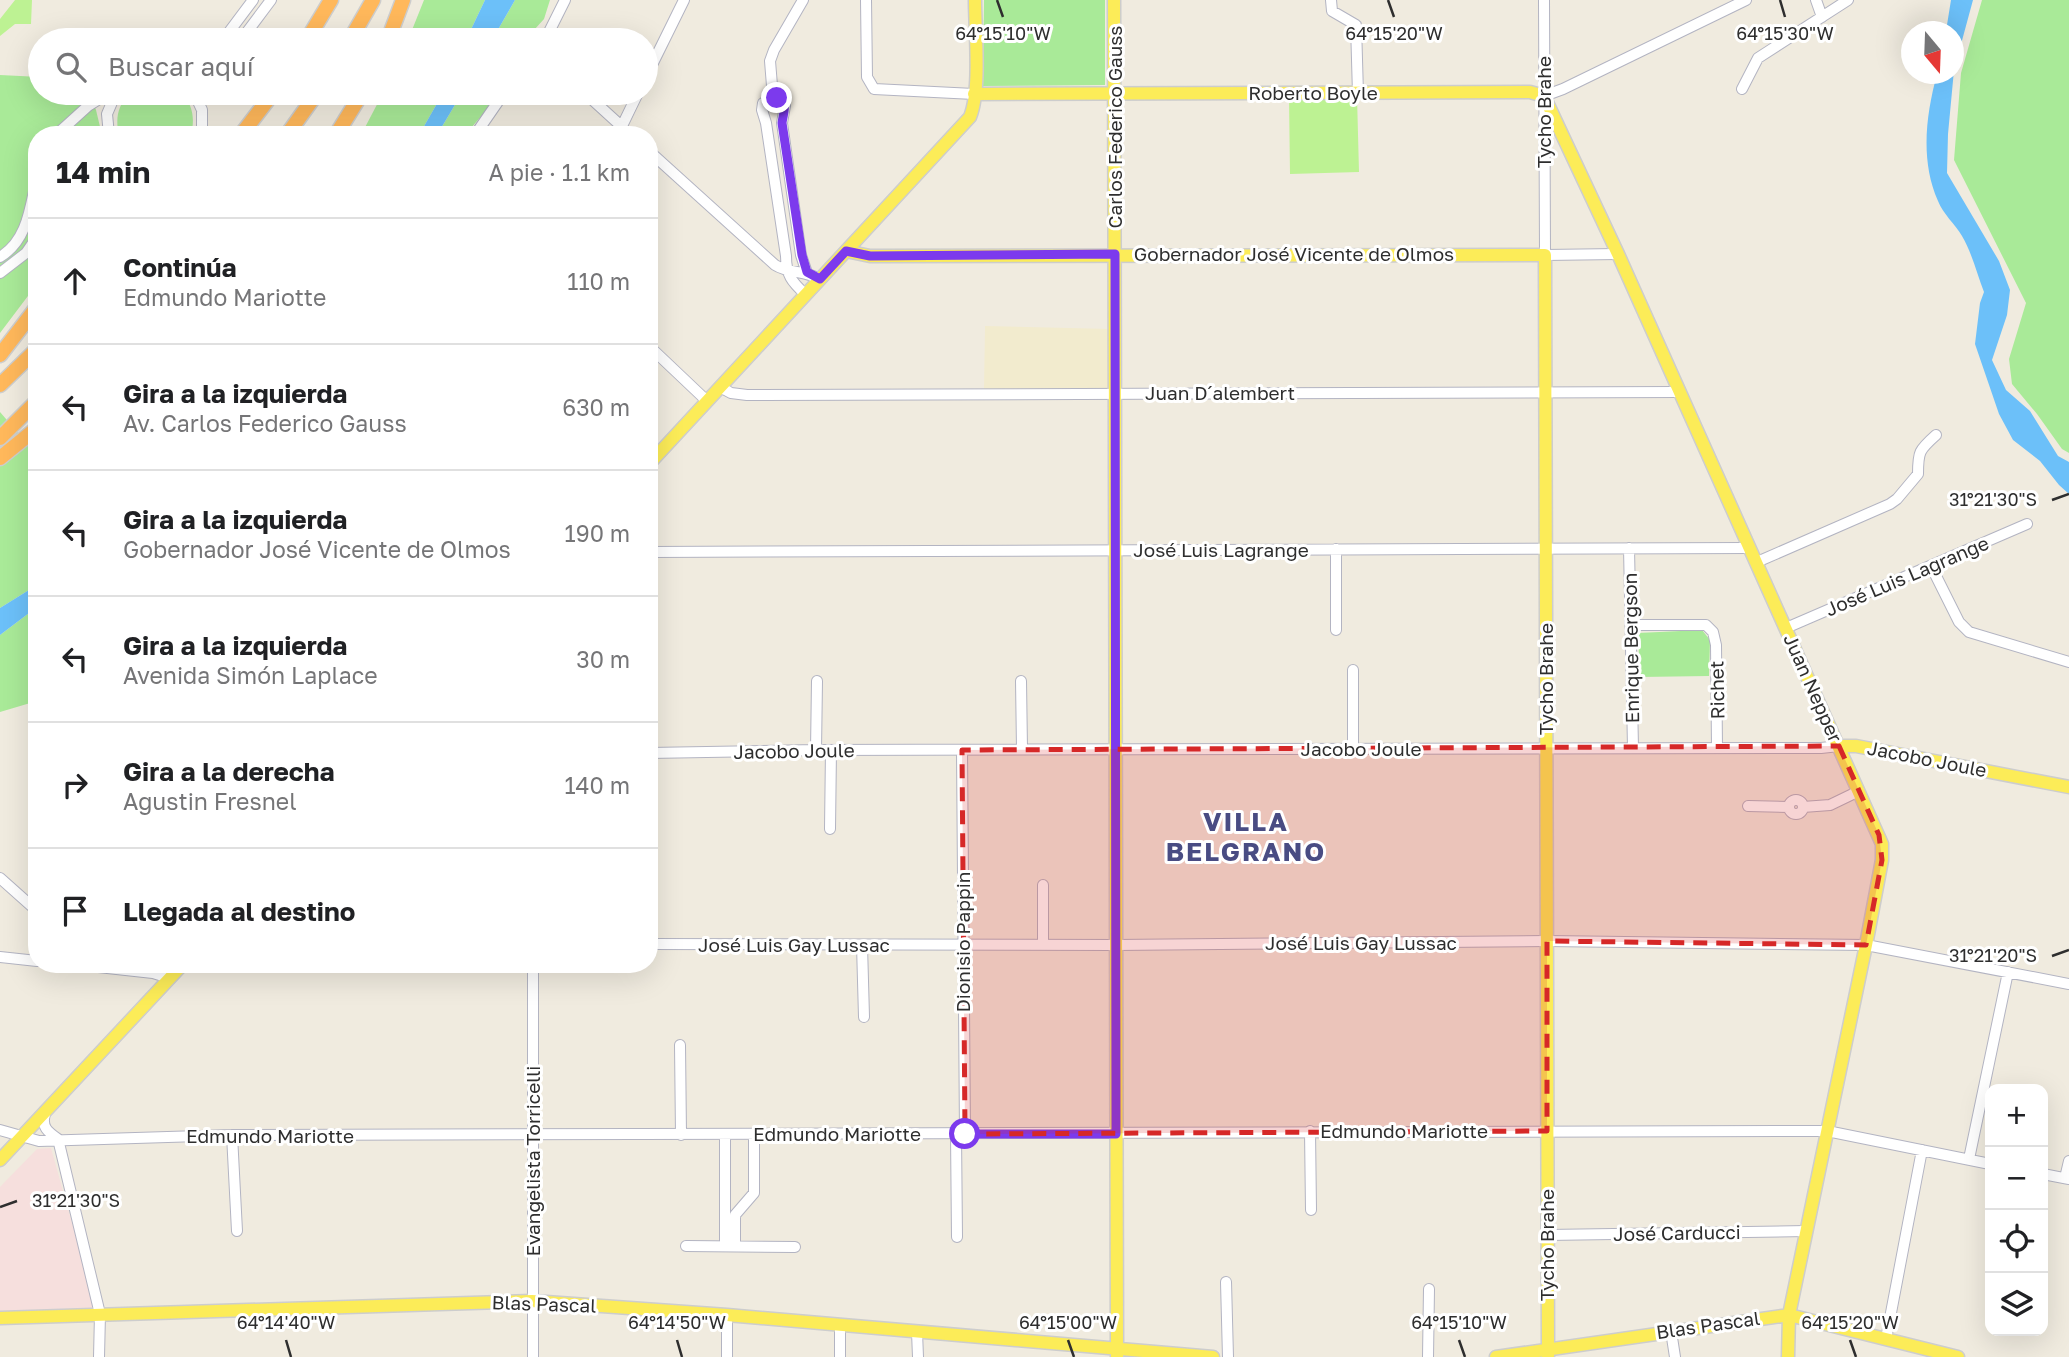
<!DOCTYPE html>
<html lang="es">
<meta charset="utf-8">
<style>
:root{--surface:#fff;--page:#f6f6f6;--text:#202124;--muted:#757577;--line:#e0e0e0}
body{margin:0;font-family:"Golos Text",sans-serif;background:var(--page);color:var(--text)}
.controls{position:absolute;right:21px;bottom:21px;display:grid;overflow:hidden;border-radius:14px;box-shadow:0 7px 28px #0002}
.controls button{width:63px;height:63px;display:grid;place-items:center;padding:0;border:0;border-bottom:2px solid var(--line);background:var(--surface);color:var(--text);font:35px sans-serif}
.compass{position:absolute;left:1901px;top:21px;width:63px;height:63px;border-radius:50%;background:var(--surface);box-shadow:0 7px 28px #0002;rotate:161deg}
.stop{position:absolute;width:21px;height:21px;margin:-16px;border:5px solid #7c3aed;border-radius:50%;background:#fff}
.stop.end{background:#7c3aed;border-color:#fff;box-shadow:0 2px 7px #0008}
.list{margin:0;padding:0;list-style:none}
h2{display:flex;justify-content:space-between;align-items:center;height:91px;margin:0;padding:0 28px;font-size:30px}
h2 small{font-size:23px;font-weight:400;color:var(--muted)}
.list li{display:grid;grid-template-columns:46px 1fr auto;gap:21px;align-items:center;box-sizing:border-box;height:126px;padding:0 28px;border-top:2px solid var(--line)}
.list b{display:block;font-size:26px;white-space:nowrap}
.list p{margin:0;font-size:23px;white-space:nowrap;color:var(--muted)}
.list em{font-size:23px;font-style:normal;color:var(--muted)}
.icon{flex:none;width:38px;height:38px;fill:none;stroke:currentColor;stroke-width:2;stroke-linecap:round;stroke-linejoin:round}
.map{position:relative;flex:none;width:2069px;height:1357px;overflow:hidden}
.search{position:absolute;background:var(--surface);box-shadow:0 7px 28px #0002;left:28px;top:28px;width:630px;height:77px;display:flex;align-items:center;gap:18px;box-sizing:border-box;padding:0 24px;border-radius:38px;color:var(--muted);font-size:26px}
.panel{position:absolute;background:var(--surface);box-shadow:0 7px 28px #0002;left:28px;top:126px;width:630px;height:847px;border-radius:28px}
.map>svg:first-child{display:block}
</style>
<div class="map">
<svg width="2069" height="1357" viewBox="0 0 2069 1357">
<rect width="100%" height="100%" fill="#f0ebdf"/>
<path fill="#f2ebce" d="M985,326L1111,329V389L984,391Z"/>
<path fill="#f6dfdd" d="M51,1148L96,1309L0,1312V1187L37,1149Z"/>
<path fill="#a9ea98" d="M424,0H485L466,40H408Z
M515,0H550L544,19L525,40H492Z
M984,0H1105V85L983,86Z
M1982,0H2069V453L2062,449L2037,414L2012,384L2009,359L2026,303L1954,160L1961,73Z
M0,75L40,77V93H89L96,110L102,135H37V284L0,333Z
M129,93H182C193,106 195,118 191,135H119C115,118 118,106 129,93Z
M383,93H443L419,135H361Z
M462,93H501L465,135H437Z
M0,412L37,455V585L0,608Z
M37,607V701L0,712V635Z
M1702,630L1710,640L1709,676L1640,677L1638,633Z"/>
<path fill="#bdf293" d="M15,0H32L31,24H15L0,36V19Z
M1357,96L1359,172L1290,174L1289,97Z"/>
<path fill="#6cc0f9" d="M485,0H515L492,40H466Z
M1951,0H1973L1954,70L1948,134L1947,173L1999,261L2010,290L2007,315L1992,360L2006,390L2030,411L2058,456L2069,462V494L2059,485L2040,461L2013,440L1999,414L1975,344L1980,303L1984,292C1977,274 1972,253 1962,236C1955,224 1943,214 1938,201C1920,160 1926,115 1937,74H1954V32L1946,31Z
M443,93H462L437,135H419Z
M37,585V607L0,635V608Z"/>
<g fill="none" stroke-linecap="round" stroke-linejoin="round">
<defs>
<path id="minor" d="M866,0L867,77L874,89L974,94
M1331,0L1332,11L1356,25L1358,94
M1544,0L1545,255L1618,254
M1816,0L1822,17
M223,40L253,0
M241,40L271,0
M545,40L565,0
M646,77L684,0
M1742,89L1758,58L1848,0
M194,93L202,110V135
M585,93L631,135
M1544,96L1563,89L1746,0
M773,98L770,61L774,50L803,0
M622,126L638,93
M56,135L88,106L109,93
M81,135L94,132L109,134
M109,135L107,114L116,93
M475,135L504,93
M649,151L775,265C789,274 805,270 819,279
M0,257C28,240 30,207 37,177
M0,273L26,253L37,237
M805,294C792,282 786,275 786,256L766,123L762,110L763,103L773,98L780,100L785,106L782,123L801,255L807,273
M649,346L707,401
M720,387L731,393L747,395L1679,392
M1629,548L1633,748
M1336,549V630
M649,552L1750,548
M1757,562L1890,504L1897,499L1918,474C1918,452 1919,450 1936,435
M1931,566L1959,622L1969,632L2069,662
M1631,625H1706L1713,632L1716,645L1717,748
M1786,628L2027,524
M1353,670V749
M1021,681L1022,749
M816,750L817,681
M962,750L965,1134
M649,753L816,750L1821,748L1839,746
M1789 807a7 7 0 1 1 14 0a7 7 0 1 1-14 0Z
M1748,806L1789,807
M1803,807L1830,805L1859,791
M830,829L831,750
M0,878L37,911
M1043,885V945
M649,944L1116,945L1547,941L1866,945L2069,984
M862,945L864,1017
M0,957L37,961
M71,964L153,973L169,978
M680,1045L681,1135
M45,1114C41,1127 48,1132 58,1139
M0,1130L39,1141L232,1135L1827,1131L1990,1164
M1310,1131L1311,1210
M956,1134L957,1237
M232,1135L237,1231
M725,1135V1246
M58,1139L100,1314L99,1357
M1969,1159L2008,972
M2043,1174L2069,1179
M2065,1178L2069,1161
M1547,1235L1807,1231
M686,1246L795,1247
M735,1246V1215L754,1193V1135
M1226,1282L1228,1357
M840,1325V1357
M1671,1331L1675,1357
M917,1332L918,1357
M1886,1339L1922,1150
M533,1357V964
M727,1357V1315
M1428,1357L1429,1289"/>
<path id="major" d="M1114,0L1117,1357
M974,94L1530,92L1544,96L1618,254L1882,844V860L1866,945L1789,1315L1788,1357
M846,251L870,256L1545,255L1548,1357
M649,464L970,117C981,90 975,31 975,0
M1839,746H1856L2069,787
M0,1160L183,964
M0,1318L532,1301L727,1315L1213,1357
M1496,1357L1789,1315L1958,1357"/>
<path id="highway" d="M307,40L331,0
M350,40L373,0
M388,40L403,0
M241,135L273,93
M287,135L317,93
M336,135L362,93
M0,355L37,307
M0,385L37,349
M0,438L37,401
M0,458L37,428"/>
</defs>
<use href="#minor" stroke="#b3b4c2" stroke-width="12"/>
<use href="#major" stroke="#cdcdcd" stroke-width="15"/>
<use href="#highway" stroke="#cdcdcd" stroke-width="17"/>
<use href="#minor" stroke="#fff" stroke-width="10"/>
<use href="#major" stroke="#fcec58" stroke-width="12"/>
<use href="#highway" stroke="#ffb85b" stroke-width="14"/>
</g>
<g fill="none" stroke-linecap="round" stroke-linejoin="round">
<path stroke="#7c3aed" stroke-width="9" d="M777,98C789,104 783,113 782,123L802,255L807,272L820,279L846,251L870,256L1115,254L1116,1134H965"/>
</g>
<path fill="#d62828" fill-opacity="0.2" stroke="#d62828" stroke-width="5" stroke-dasharray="14 9" stroke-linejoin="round" d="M1839,746L1879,835L1882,860L1866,945L1547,941V1131L965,1134L962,750Z"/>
<path fill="none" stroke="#2e2e2e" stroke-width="2.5" d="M997,0L1003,17M1388,0L1394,17M1780,0L1785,17M2052,500L2069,494M2052,956L2069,950M0,1207L17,1201M286,1340L291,1357M677,1340L682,1357M1068,1340L1074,1357M1459,1340L1465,1357M1850,1340L1856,1357"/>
<g text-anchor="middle" stroke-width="6" stroke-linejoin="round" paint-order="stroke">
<g font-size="19" fill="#2e2e2e" stroke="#fff">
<text x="1313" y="100">Roberto Boyle</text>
<text transform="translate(1544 112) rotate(-90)" y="7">Tycho Brahe</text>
<text transform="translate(1115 127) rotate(-90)" y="7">Carlos Federico Gauss</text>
<text x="1294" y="261">Gobernador José Vicente de Olmos</text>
<text x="1220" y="400">Juan D´alembert</text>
<text x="1221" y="557">José Luis Lagrange</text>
<text transform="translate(1907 576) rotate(-23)" y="7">José Luis Lagrange</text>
<text transform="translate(1631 648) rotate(-91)" y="7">Enrique Bergson</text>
<text transform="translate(1546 679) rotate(-90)" y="7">Tycho Brahe</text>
<text transform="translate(1813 688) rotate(66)" y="7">Juan Nepper</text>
<text transform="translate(1717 690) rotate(-91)" y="7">Richet</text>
<text x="1361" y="756">Jacobo Joule</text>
<text transform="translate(794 751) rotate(-1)" y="7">Jacobo Joule</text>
<text transform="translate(1927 759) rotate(11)" y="7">Jacobo Joule</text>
<text transform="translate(963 942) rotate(-90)" y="7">Dionisio Pappin</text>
<text x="1361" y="950">José Luis Gay Lussac</text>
<text x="794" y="952">José Luis Gay Lussac</text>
<text x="1404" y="1138">Edmundo Mariotte</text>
<text x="837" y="1141">Edmundo Mariotte</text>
<text x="270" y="1143">Edmundo Mariotte</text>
<text transform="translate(533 1161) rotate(-90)" y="7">Evangelista Torricelli</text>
<text transform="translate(1677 1233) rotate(-1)" y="7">José Carducci</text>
<text transform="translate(1547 1245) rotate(-90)" y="7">Tycho Brahe</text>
<text transform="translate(544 1304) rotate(2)" y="7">Blas Pascal</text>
<text transform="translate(1708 1325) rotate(-8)" y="7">Blas Pascal</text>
</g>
<g font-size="26" font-weight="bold" letter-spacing="2" fill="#494c83" stroke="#fff">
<text x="1246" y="831">VILLA<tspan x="1246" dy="30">BELGRANO</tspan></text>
</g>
</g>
<g font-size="18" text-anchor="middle" fill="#2e2e2e" stroke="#fff" stroke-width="6" stroke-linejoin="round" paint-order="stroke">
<text x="1003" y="40">64°15'10"W</text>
<text x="1394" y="40">64°15'20"W</text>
<text x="1785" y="40">64°15'30"W</text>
<text x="1993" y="506">31°21'30"S</text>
<text x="1993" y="962">31°21'20"S</text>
<text x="76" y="1207">31°21'30"S</text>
<text x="286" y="1329">64°14'40"W</text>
<text x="677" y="1329">64°14'50"W</text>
<text x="1068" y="1329">64°15'00"W</text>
<text x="1459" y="1329">64°15'10"W</text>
<text x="1850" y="1329">64°15'20"W</text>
</g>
</svg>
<div class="controls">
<button>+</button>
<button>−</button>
<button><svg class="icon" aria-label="locate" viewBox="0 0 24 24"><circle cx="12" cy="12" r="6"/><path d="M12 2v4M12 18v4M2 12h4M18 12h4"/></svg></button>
<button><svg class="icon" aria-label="layers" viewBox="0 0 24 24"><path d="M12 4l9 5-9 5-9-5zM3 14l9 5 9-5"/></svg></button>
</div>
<svg class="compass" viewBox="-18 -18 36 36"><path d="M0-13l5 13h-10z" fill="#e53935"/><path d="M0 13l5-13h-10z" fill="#757577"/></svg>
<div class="stop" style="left:965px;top:1134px"></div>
<div class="stop end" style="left:777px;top:98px"></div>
<div class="search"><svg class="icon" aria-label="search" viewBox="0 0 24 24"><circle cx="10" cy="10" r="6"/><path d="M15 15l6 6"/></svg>Buscar aquí</div>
<section class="panel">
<h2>14 min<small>A pie · 1.1 km</small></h2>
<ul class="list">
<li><svg class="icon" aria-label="ahead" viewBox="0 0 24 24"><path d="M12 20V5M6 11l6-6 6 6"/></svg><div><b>Continúa</b><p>Edmundo Mariotte</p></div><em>110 m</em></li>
<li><svg class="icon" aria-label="left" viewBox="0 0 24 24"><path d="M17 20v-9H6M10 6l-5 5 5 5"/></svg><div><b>Gira a la izquierda</b><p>Av. Carlos Federico Gauss</p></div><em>630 m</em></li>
<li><svg class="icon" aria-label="left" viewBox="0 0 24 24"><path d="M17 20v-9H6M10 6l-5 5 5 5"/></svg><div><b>Gira a la izquierda</b><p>Gobernador José Vicente de Olmos</p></div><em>190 m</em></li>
<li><svg class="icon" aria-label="left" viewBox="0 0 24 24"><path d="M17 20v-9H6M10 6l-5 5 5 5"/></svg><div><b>Gira a la izquierda</b><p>Avenida Simón Laplace</p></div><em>30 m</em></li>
<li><svg class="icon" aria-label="right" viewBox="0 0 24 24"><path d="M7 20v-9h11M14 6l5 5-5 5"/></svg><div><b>Gira a la derecha</b><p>Agustin Fresnel</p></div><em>140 m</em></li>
<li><svg class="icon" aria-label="arrive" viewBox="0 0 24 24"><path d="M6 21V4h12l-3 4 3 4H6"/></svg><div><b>Llegada al destino</b></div></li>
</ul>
</section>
</div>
